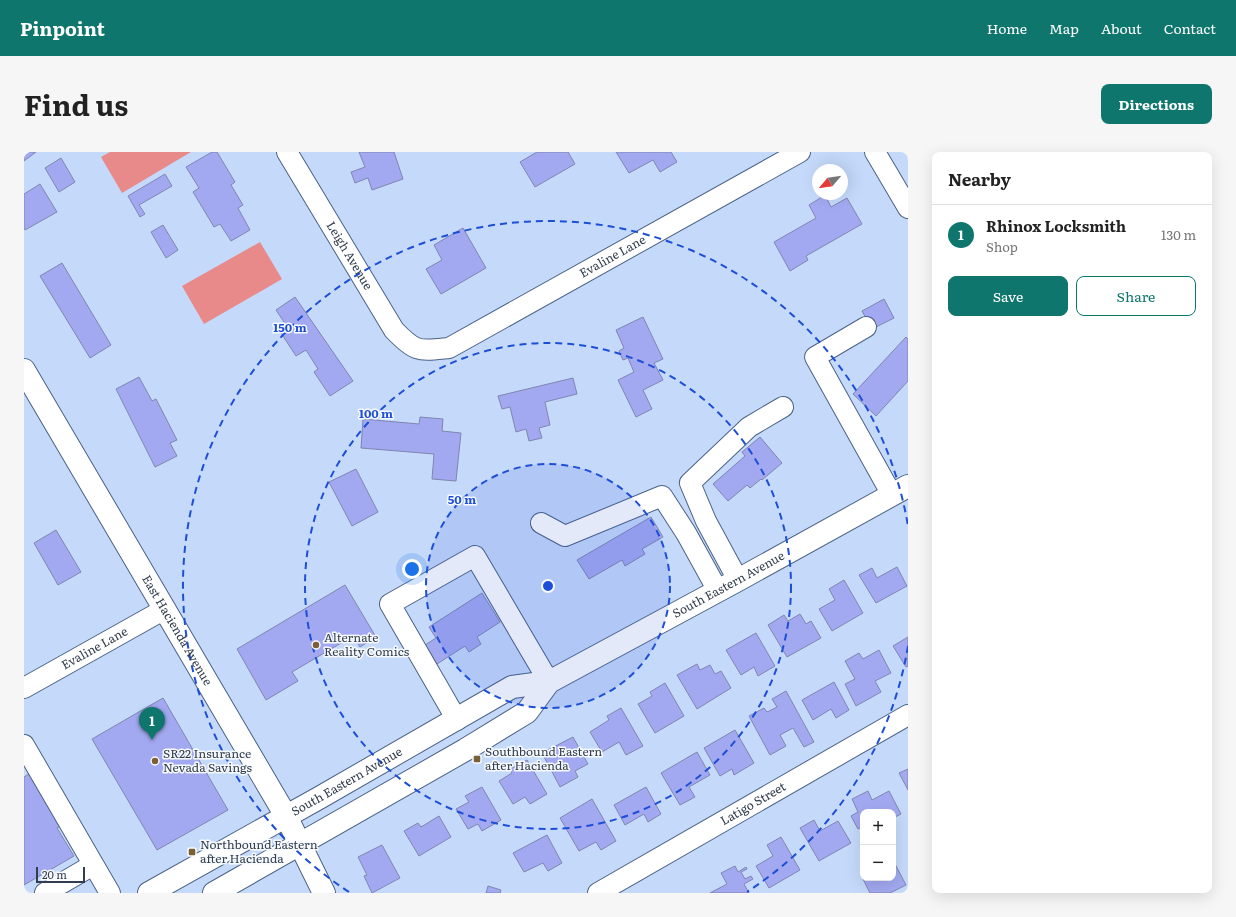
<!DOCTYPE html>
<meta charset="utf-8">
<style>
:root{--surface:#fff;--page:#f6f6f6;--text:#222;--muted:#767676;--line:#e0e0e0;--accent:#0f766e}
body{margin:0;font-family:Literata,serif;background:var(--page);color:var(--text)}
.controls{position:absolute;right:12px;bottom:12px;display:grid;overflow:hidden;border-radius:8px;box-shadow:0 4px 16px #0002}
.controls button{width:36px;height:36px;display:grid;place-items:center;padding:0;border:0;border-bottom:1px solid var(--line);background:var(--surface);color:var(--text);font:20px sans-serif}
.compass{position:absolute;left:788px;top:12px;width:36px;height:36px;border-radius:50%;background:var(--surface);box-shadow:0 4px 16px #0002;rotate:241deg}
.scale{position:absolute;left:12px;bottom:10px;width:49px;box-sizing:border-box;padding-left:4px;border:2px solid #323d4d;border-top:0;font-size:11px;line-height:14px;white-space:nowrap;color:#323d4d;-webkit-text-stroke:3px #f7fafe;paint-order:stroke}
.you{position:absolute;left:388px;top:417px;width:14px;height:14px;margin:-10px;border:3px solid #fff;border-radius:50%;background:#1a73e8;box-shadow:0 0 0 6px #1a73e833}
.badge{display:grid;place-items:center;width:26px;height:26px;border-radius:50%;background:var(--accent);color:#fff;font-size:13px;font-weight:700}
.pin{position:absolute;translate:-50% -33px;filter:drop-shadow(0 1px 2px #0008)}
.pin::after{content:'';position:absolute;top:21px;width:14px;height:12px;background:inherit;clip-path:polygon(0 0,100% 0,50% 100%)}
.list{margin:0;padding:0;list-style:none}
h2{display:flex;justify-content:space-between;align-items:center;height:52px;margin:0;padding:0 16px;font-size:17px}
h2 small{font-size:13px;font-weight:400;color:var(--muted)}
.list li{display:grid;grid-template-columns:26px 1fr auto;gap:12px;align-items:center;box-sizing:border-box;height:60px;padding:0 16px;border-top:1px solid var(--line)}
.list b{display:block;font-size:15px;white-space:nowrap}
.list p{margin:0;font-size:13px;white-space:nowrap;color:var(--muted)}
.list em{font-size:13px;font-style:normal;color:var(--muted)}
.actions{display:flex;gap:8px;padding:12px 16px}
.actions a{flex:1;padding:9px 0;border:1px solid var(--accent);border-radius:8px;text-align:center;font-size:14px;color:var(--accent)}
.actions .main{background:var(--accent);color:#fff}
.map{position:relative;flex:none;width:884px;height:741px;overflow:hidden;border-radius:8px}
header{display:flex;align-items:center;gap:24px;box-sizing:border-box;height:56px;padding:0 20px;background:var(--accent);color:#fff}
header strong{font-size:19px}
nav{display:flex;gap:22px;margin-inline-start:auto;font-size:14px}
.intro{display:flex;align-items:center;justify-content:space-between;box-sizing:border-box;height:96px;padding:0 24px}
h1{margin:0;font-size:28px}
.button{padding:10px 18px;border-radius:8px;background:var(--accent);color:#fff;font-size:14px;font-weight:700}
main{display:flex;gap:24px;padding:0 24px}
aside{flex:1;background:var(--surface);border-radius:8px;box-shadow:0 4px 16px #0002}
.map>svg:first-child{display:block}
</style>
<header>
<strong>Pinpoint</strong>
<nav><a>Home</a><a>Map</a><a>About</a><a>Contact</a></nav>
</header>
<div class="intro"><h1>Find us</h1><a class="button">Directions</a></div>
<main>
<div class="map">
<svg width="884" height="741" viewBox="0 0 884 741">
<rect width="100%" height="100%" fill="#c5dafb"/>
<path fill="#e8898a" d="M86,0H167L98,41L77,5Z
M236,90L258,127L180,172L158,134Z"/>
<path fill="#a2a9f1" stroke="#8085b0" d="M0,0H12L0,9Z
M188,0H193L211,30L207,33L219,53L214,56L226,78L207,89L196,72L190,75L169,40L175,36L162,15Z
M335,0H370L379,27L348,38L344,26L331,31L327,20L341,15Z
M513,0H544L551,12L511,35L496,10Z
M592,0H647L653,10L636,20L629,8L605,21Z
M37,6L51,30L35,40L21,16Z
M141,22L148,34L115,53L121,62L116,65L104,44Z
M16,32L33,60L1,78L0,76V42Z
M801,43L807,55L823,46L838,72L782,104L784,108L766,119L750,90L792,66L785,53Z
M139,73L154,98L142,106L127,80Z
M439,76L462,116L417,142L402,117L418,108L410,93Z
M38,111L87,193L66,206L16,124Z
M271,145L329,229L306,244L290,220L294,217L282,198L272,204L257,181L264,176L252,158Z
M860,147L870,166L848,177L838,159Z
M619,165L639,207L630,211L639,228L619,238L628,257L612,265L594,228L610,220L604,206L599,208L595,199L600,196L592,178Z
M882,185L884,187V229L852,264L829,242Z
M115,225L128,249L132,247L153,288L146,291L153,304L131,315L92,237Z
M549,226L553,242L521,250L526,273L515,276L518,286L505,289L502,277L492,280L486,255L478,257L474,244Z
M396,265L419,267L418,279L437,281L432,329L408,327L410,302L337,296L339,267L395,272Z
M736,285L758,311L738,328L737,327L726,336L723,333L704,349L689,332L721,304L718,300Z
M332,317L354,360L328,374L305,330Z
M627,365L639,385L618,397L621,402L601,414L598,408L565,427L553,408Z
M32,378L57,420L34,433L10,391Z
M873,415L883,434L852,451L835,423L848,416L853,426Z
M820,428L839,461L808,479L795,457L811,448L805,437Z
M321,433L352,485L336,495L329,484L268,520L274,529L242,548L213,497Z
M458,441L476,470L453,485L457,492L445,500L441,494L413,512L401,493L412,486L405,475Z
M776,462L782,472L787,469L797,486L763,505L744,473L760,463L764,469Z
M732,481L751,514L734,524L730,515L717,523L702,498Z
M884,485V514L882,515L869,494Z
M855,498L867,521L851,529L857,540L832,554L821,532L831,527L821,509L835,501L839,507Z
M673,512L676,518L686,513L691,522L697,519L707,536L673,557L653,523Z
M810,530L825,558L812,566L807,557L789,568L778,548Z
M641,531L660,564L631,581L614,552L628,544L626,540Z
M762,539L790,590L780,595L769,576L756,583L762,594L746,603L725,564L740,556L743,560L753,555L748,547Z
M139,546L204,658L133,698L68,587Z
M597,556L619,594L602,603L595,590L578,600L566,580L585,568L583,564Z
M711,578L730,611L710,623L708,617L696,624L680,596Z
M549,585L564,612L551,619L554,625L536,635L518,601Z
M673,600L686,623L665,635L671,645L656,653L637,621Z
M503,608L523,642L506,652L501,645L489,652L475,629L488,621L486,617Z
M884,617V638L875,621Z
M9,619L40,672L33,676L50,704L0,733V625Z
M458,635L477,668L458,679L454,672L444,677L432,657L445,650L441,644Z
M622,635L637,662L624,670L620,662L601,673L590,653Z
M844,639L848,648L865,639L877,662L869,666V660H839V674L834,677L827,664L834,660L828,647Z
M568,647L592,689L577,698L572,690L555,699L536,666Z
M415,664L427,685L395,704L380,679L394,671L397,675Z
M790,668L796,679L814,669L827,691L795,709L776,676Z
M523,683L538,711L524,719L519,711L500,720L489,701Z
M757,685L776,718L745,736L732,714L749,704L743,693Z
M358,693L376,726L348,741L340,724L343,723L334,705Z
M870,710L882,733L866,741H846L839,727L841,726H869Z
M711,714L714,720L722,715L723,717L717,720L721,727L727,724L729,727L720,732L725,741H686L703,732L697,721Z
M464,734L477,738L476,741H462Z"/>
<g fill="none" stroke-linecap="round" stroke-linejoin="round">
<defs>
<g id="minor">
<path id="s1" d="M263,0L370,178C392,201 395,199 425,196L776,0"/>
<path d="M851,0L884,56"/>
<path d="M842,175L791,205L868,343"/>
<path d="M517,371L541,384L638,344L662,381L694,439"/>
<path d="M714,428L682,369L666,331L725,275L759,255"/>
<path id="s2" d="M0,536L141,457"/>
<path d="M433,568L366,452L451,404L525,530"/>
<path d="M0,593L86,741"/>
<path d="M21,741L69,713"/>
<path id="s3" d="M574,741L884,563"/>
</g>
<g id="major">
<path id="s4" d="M0,218L262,664L300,741"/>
<path id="s5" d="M125,741L295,646L488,535L525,530L714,428L884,334"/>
<path d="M190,741L441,598L503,560L525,530"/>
</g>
</defs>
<use href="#minor" stroke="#4b6286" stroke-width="22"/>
<use href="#major" stroke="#4b6286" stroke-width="24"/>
<use href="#minor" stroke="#fff" stroke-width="20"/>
<use href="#major" stroke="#fff" stroke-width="22"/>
</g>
<circle cx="524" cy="434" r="122" fill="#1d4ed8" fill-opacity=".12"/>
<g fill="none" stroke="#1d4ed8" stroke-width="2" stroke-dasharray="7 5">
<circle cx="524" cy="434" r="122"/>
<circle cx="524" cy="434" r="243"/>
<path d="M884 494A365 365 0 0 1 723 740M325 740A365 365 0 1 1 884 374"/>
</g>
<g fill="#7a6032" stroke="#f7fafe" stroke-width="1.5">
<circle cx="292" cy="493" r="4"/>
<rect x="449" y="603" width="8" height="8" rx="2"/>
<circle cx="131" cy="609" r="4"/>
<rect x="164" y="696" width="8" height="8" rx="2"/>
</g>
<g text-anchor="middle" stroke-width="3" stroke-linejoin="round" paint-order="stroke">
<g font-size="12" fill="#323d4d" stroke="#f7fafe">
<text dy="4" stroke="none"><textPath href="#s1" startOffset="121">Leigh Avenue</textPath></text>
<text dy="4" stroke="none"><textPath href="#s1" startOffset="457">Evaline Lane</textPath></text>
<text dy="4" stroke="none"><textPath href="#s5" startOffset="659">South Eastern Avenue</textPath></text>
<text dy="4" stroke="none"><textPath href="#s4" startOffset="302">East Hacienda Avenue</textPath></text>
<text dy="4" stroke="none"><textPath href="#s2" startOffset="81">Evaline Lane</textPath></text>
<text dy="4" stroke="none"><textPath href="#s5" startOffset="227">South Eastern Avenue</textPath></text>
<text dy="4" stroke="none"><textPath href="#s3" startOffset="179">Latigo Street</textPath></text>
</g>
<g font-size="12" fill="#323d4d" stroke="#f7fafe" text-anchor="start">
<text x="300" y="490">Alternate<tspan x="300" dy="14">Reality Comics</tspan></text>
<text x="461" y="604">Southbound Eastern<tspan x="461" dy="14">after Hacienda</tspan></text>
<text x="139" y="606">SR22 Insurance<tspan x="139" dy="14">Nevada Savings</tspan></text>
<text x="176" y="697">Northbound Eastern<tspan x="176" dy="14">after Hacienda</tspan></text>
</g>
</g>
<circle cx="524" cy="434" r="6" fill="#1d4ed8" stroke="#f7fafe" stroke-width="2"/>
<g font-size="12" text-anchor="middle" font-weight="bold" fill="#1d4ed8" stroke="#f7fafe" stroke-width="3" stroke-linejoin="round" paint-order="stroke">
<text x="266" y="180">150 m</text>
<text x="352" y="266">100 m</text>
<text x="438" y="352">50 m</text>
</g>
</svg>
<div class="controls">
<button>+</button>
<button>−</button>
</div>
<svg class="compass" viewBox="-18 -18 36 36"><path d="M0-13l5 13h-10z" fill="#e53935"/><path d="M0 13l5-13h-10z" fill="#767676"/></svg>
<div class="scale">20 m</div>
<div class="you"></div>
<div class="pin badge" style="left:128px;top:588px">1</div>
</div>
<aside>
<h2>Nearby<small></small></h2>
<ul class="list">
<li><span class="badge">1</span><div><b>Rhinox Locksmith</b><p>Shop</p></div><em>130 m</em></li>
</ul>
<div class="actions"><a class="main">Save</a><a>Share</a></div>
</aside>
</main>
